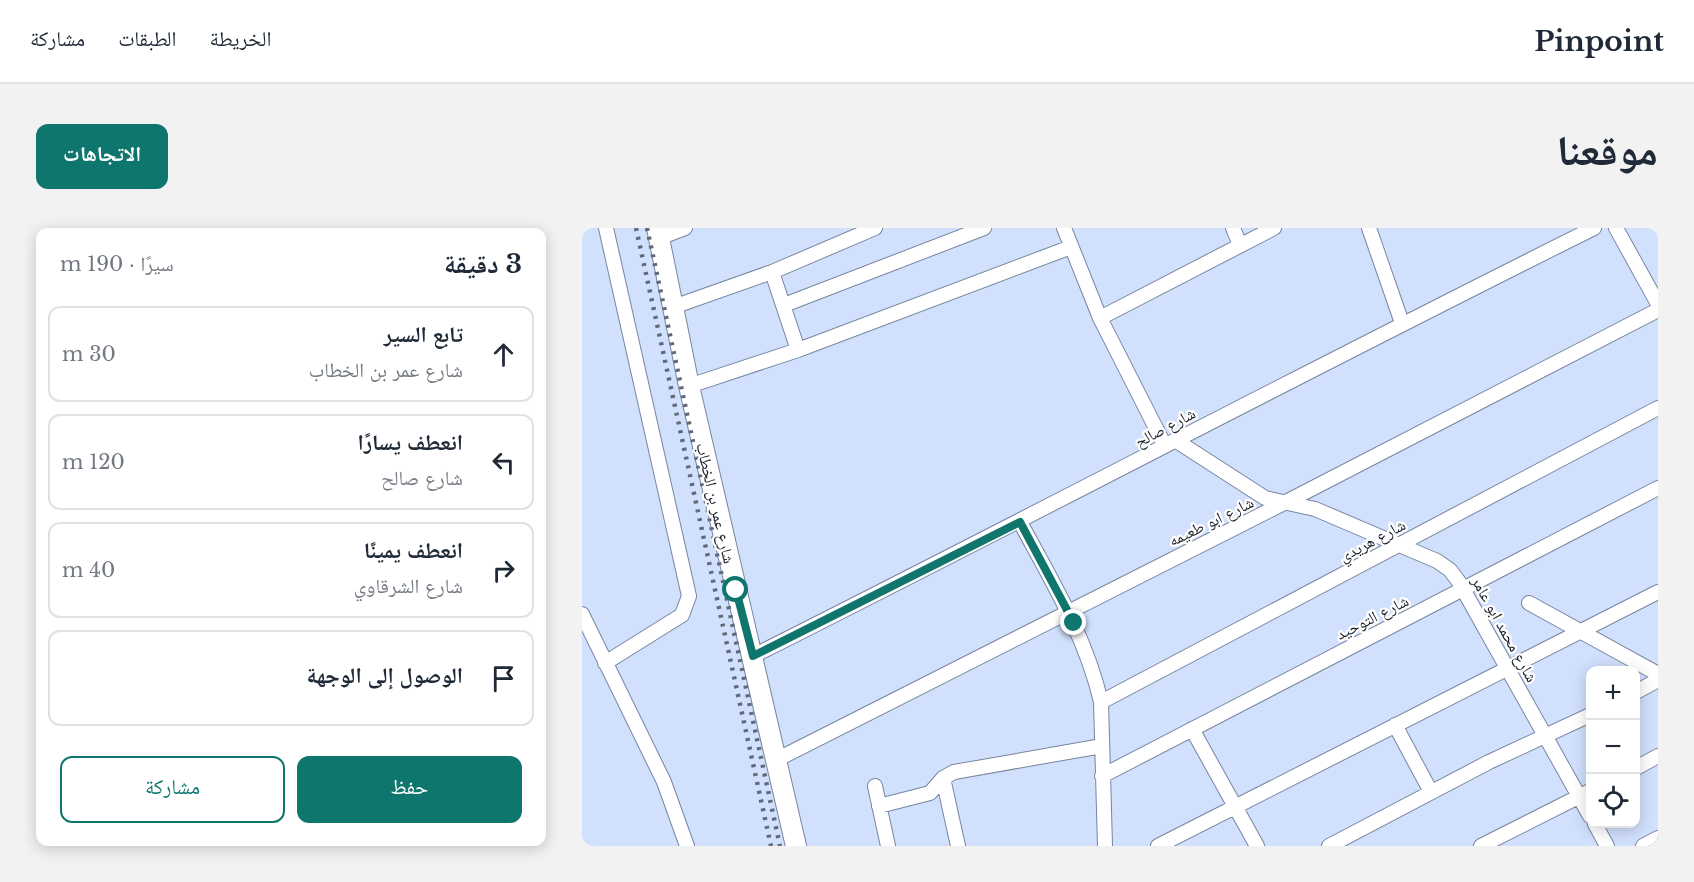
<!DOCTYPE html>
<html lang="ar">
<meta charset="utf-8">
<style>
:root{--surface:#fff;--page:#f2f2f3;--text:#1f2937;--muted:#747a83;--line:#e0e1e3;--accent:#0f766e}
body{margin:0;font-family:"Libre Baskerville","Noto Naskh Arabic",serif;background:var(--page);color:var(--text);direction:rtl}
.controls{position:absolute;right:18px;bottom:18px;display:grid;overflow:hidden;border-radius:12px;box-shadow:0 3px 15px #0003}
.controls button{width:54px;height:54px;display:grid;place-items:center;padding:0;border:0;border-bottom:2px solid var(--line);background:var(--surface);color:var(--text);font:30px sans-serif}
.stop{position:absolute;width:18px;height:18px;margin:-14px;border:4px solid #0f766e;border-radius:50%;background:#fff}
.stop.end{background:#0f766e;border-color:#fff;box-shadow:0 2px 6px #0008}
.list{margin:0;padding:0;list-style:none}
h2{display:flex;justify-content:space-between;align-items:center;height:78px;margin:0;padding:0 24px;font-size:26px}
h2 small{font-size:20px;font-weight:400;color:var(--muted)}
.list li{display:grid;grid-template-columns:39px 1fr auto;gap:18px;align-items:center;box-sizing:border-box;height:96px;margin:0 12px 12px;padding:0 12px;border:2px solid var(--line);border-radius:12px}
.list b{display:block;font-size:22px;white-space:nowrap}
.list p{margin:0;font-size:20px;white-space:nowrap;color:var(--muted)}
.list em{font-size:20px;font-style:normal;color:var(--muted)}
.actions{display:flex;gap:12px;padding:18px 24px}
.actions a{flex:1;padding:14px 0;border:2px solid var(--accent);border-radius:12px;text-align:center;font-size:21px;color:var(--accent)}
.actions .main{background:var(--accent);color:#fff}
.icon{flex:none;width:33px;height:33px;fill:none;stroke:currentColor;stroke-width:2;stroke-linecap:round;stroke-linejoin:round}
.map{position:relative;flex:none;width:1076px;height:618px;overflow:hidden;direction:ltr;border-radius:12px}
header{display:flex;align-items:center;gap:36px;box-sizing:border-box;height:84px;padding:0 30px;background:var(--surface);border-bottom:2px solid var(--line)}
header strong{font-size:28px}
nav{display:flex;gap:33px;margin-inline-start:auto;font-size:21px}
.intro{display:flex;align-items:center;justify-content:space-between;box-sizing:border-box;height:144px;padding:0 36px}
h1{margin:0;font-size:42px}
.button{padding:15px 27px;border-radius:12px;background:var(--accent);color:#fff;font-size:21px;font-weight:700}
main{display:flex;gap:36px;padding:0 36px}
aside{flex:1;background:var(--surface);border-radius:12px;box-shadow:0 3px 15px #0003}
.map>svg:first-child{display:block}
</style>
<header>
<strong>Pinpoint</strong>
<nav><a>الخريطة</a><a>الطبقات</a><a>مشاركة</a></nav>
</header>
<div class="intro"><h1>موقعنا</h1><a class="button">الاتجاهات</a></div>
<main>
<div class="map">
<svg width="1076" height="618" viewBox="0 0 1076 618">
<rect width="100%" height="100%" fill="#d1e0fd"/>
<g fill="none" stroke-linecap="round" stroke-linejoin="round">
<defs>
<path id="street" d="M482,0L518,90L583,218
M651,0L658,17
M787,0L820,95
M1034,0L1076,76
M77,10L103,0
M190,44L216,122
M202,77L402,0
M91,79L190,44L293,0
M518,90L692,0
M107,158L216,122L489,19
M593,212L683,270L733,281L855,333L868,342L877,354L1008,588
M438,294C470,353 504,409 519,474L523,618
M947,375L1076,446
M0,386L82,554L105,618
M171,428C452,287 730,140 1012,0
M23,435L100,387L107,368L24,0
M1054,464L1076,452
M519,474L1076,180
M813,497L849,564
M610,501L675,618
M194,532L704,274L1076,82
M1054,540L1076,528
M520,548L1076,260
M361,550L376,618
M293,558L306,618
M297,578L348,565L361,550L372,544L520,518
M1013,596L1025,618
M576,618L1076,364
M747,618L907,534L1008,487
M899,618L1008,563
M1061,618L1076,610"/>
<path id="secondary" d="M75,0L107,158L214,618"/>
</defs>
<use href="#street" stroke="#77859f" stroke-width="16"/>
<use href="#secondary" stroke="#77859f" stroke-width="22"/>
<use href="#street" stroke="#fff" stroke-width="14"/>
<use href="#secondary" stroke="#fff" stroke-width="20"/>
<path stroke="#606a7b" stroke-width="4.5" stroke-dasharray="3 6" stroke-linecap="butt" d="M54,0L189,618
M65,0L198,618"/>
</g>
<g fill="none" stroke-linecap="round" stroke-linejoin="round">
<path stroke="#0f766e" stroke-width="8" d="M154,362L171,428L438,294L492,395"/>
</g>
<g text-anchor="middle" stroke-width="4.5" stroke-linejoin="round" paint-order="stroke">
<g font-size="16" fill="#1a202a" stroke="#fff">
<text transform="translate(583 199) rotate(-28)" y="6">شارع صالح</text>
<text transform="translate(134 275) rotate(77)" y="6">شارع عمر بن الخطاب</text>
<text transform="translate(629 293) rotate(-26)" y="6">شارع ابو طعيمه</text>
<text transform="translate(790 312) rotate(-28)" y="6">شارع هريدي</text>
<text transform="translate(790 389) rotate(-27)" y="6">شارع التوحيد</text>
<text transform="translate(923 401) rotate(61)" y="6">شارع محمد ابو عامر</text>
</g>
</g>
</svg>
<div class="controls">
<button>+</button>
<button>−</button>
<button><svg class="icon" aria-label="locate" viewBox="0 0 24 24"><circle cx="12" cy="12" r="6"/><path d="M12 2v4M12 18v4M2 12h4M18 12h4"/></svg></button>
</div>
<div class="stop" style="left:154px;top:362px"></div>
<div class="stop end" style="left:492px;top:395px"></div>
</div>
<aside>
<h2>3 دقيقة<small>سيرًا · 190 m</small></h2>
<ul class="list">
<li><svg class="icon" aria-label="ahead" viewBox="0 0 24 24"><path d="M12 20V5M6 11l6-6 6 6"/></svg><div><b>تابع السير</b><p>شارع عمر بن الخطاب</p></div><em>30 m</em></li>
<li><svg class="icon" aria-label="left" viewBox="0 0 24 24"><path d="M17 20v-9H6M10 6l-5 5 5 5"/></svg><div><b>انعطف يسارًا</b><p>شارع صالح</p></div><em>120 m</em></li>
<li><svg class="icon" aria-label="right" viewBox="0 0 24 24"><path d="M7 20v-9h11M14 6l5 5-5 5"/></svg><div><b>انعطف يمينًا</b><p>شارع الشرقاوي</p></div><em>40 m</em></li>
<li><svg class="icon" aria-label="arrive" viewBox="0 0 24 24"><path d="M6 21V4h12l-3 4 3 4H6"/></svg><div><b>الوصول إلى الوجهة</b></div></li>
</ul>
<div class="actions"><a class="main">حفظ</a><a>مشاركة</a></div>
</aside>
</main>
